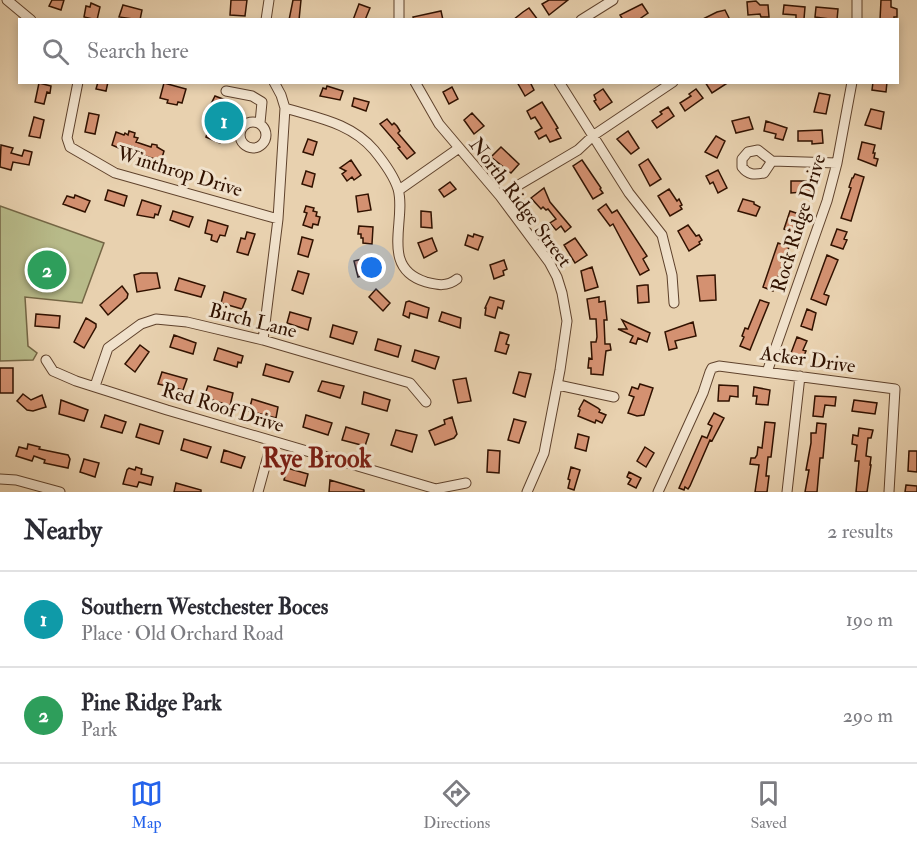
<!DOCTYPE html>
<meta charset="utf-8">
<style>
:root{--surface:#fff;--page:#f2f2f3;--text:#2b2b33;--muted:#7c7c81;--line:#e1e1e2;--accent:#2563eb}
body{margin:0;font-family:"IM FELL Double Pica",serif;background:var(--page);color:var(--text)}
.you{position:absolute;left:372px;top:268px;width:21px;height:21px;margin:-15px;border:4px solid #fff;border-radius:50%;background:#1a73e8;box-shadow:0 0 0 9px #1a73e833}
.badge{display:grid;place-items:center;width:39px;height:39px;border-radius:50%;background:var(--accent);color:#fff;font-size:20px;font-weight:700}
.pin{position:absolute;translate:-50% -50%;border:3px solid #fff;box-shadow:0 2px 6px #0006}
.list{margin:0;padding:0;list-style:none}
h2{display:flex;justify-content:space-between;align-items:center;height:78px;margin:0;padding:0 24px;font-size:26px}
h2 small{font-size:20px;font-weight:400;color:var(--muted)}
.list li{display:grid;grid-template-columns:39px 1fr auto;gap:18px;align-items:center;box-sizing:border-box;height:96px;padding:0 24px;border-top:2px solid var(--line)}
.list b{display:block;font-size:22px;white-space:nowrap}
.list p{margin:0;font-size:20px;white-space:nowrap;color:var(--muted)}
.list em{font-size:20px;font-style:normal;color:var(--muted)}
.icon{flex:none;width:33px;height:33px;fill:none;stroke:currentColor;stroke-width:2;stroke-linecap:round;stroke-linejoin:round}
.map{position:relative;flex:none;width:917px;height:492px;overflow:hidden}
.search{position:absolute;background:var(--surface);box-shadow:0 3px 9px #0003;left:18px;right:18px;top:18px;height:66px;display:flex;align-items:center;gap:15px;box-sizing:border-box;padding:0 21px;border-radius:0px;color:var(--muted);font-size:22px}
.sheet{height:270px;background:var(--surface)}
nav{display:flex;justify-content:space-around;align-items:center;box-sizing:border-box;height:84px;border-top:2px solid var(--line);background:var(--surface);font-size:16px;color:var(--muted)}
nav a{display:grid;justify-items:center;gap:3px}
nav .on{color:var(--accent)}
.map>svg:first-child{display:block}
</style>
<div class="map">
<svg width="917" height="492" viewBox="0 0 917 492">
<rect width="100%" height="100%" fill="#e8d1af"/>
<filter id="stains"><feTurbulence type="fractalNoise" baseFrequency=".00333" numOctaves="4"/><feColorMatrix values="0 0 0 0 .2 0 0 0 0 .09 0 0 0 0 .02 0 0 0 .5 -.17"/></filter>
<radialGradient id="worn" r=".72"><stop offset=".6" stop-color="#630" stop-opacity="0"/><stop offset="1" stop-color="#630" stop-opacity=".3"/></radialGradient>
<path fill="#b8bb8a" stroke="#746645" stroke-width="1.5" d="M0,206L104,243L82,303L25,297L28,346L37,353L33,360L0,361Z"/>
<path fill="#d49171" stroke="#311200" stroke-width="1.5" d="M52,0H64L61,10L49,6Z
M231,0H247L245,16L230,15Z
M293,0H301L299,20H289Z
M549,0H568L549,15L542,4Z
M881,0H891V7L897,9V17H894V20H880Z
M756,1L760,5H768L769,17H761L760,14L748,15L747,2Z
M91,3L100,7L97,20L84,17L86,6L90,7Z
M359,4L370,8L365,20H353Z
M642,4L648,13L638,20H623L620,15Z
M123,5L142,10L140,20L119,17Z
M784,5L805,7L804,19H796V15L783,14Z
M816,7L838,9L837,20L815,17Z
M529,8L538,20H513L523,12Z
M725,10L730,20H701L717,12Z
M441,11L443,20H414L413,17Z
M98,82H108L106,91L96,89Z
M517,82H530L534,90L525,96Z
M705,82H729L712,93Z
M873,82H887L886,92L872,90Z
M39,83L51,86L50,93L47,92L44,104L35,102Z
M164,83L186,89L182,103L178,102L177,105L167,103L168,100L160,98Z
M327,86L343,91L340,100L320,96L323,88L326,89Z
M452,87L458,99L449,104L443,92Z
M603,89L612,102L600,110L594,101L596,100L594,95Z
M696,89L703,98L685,111L680,103L691,96L689,94Z
M819,93L830,95L826,114L814,112Z
M215,96L236,104L232,113L235,114L220,143L206,137L209,128L212,129L221,109L211,104Z
M354,98L369,102L366,111L352,106Z
M542,102L558,128L556,129L561,138L550,142L546,135L539,139L535,132L542,128L535,117L531,119L527,111Z
M668,107L674,116L657,128L652,121L662,114L660,112Z
M871,109L884,112L881,129L865,125Z
M89,113L99,115L95,134L85,132Z
M472,113L484,126L474,134L464,120Z
M34,117L44,120L40,138L29,136Z
M749,117L753,129L736,133L732,121Z
M387,119L392,125L394,123L397,126L400,131L398,133L415,153L407,159L398,148L400,147L380,124Z
M766,121L787,128L783,140L775,138L776,134L764,131Z
M822,130L823,143L812,144V141H798V131Z
M129,131L135,133L134,137L138,138L136,142L151,147L152,144L157,145V147L164,151L161,161L142,155L143,150L127,145L126,147L122,146L121,149L112,145L116,132L124,135L125,133L128,135Z
M628,131L639,148L631,154L617,139Z
M716,136L725,141L717,158L705,152Z
M308,139L317,142L313,155L303,152Z
M862,142L875,145L873,153H875L874,158L878,159L876,166L858,159Z
M1,145L13,148L11,153L22,156L24,150L32,152L29,165L13,162L11,170L0,167Z
M501,147L519,164L511,173L491,157Z
M648,159L661,179L650,186L639,165Z
M351,160L361,175L354,180L352,177L347,181L342,174L346,171L340,168Z
M582,160L601,188L600,189L603,193L593,199L573,166Z
M718,170L727,188L718,193L713,182L710,184L706,176Z
M306,171L315,174L312,187L302,184Z
M855,174L864,177L851,221L841,218L851,188L849,187L852,178H853Z
M791,181H815V191L791,193Z
M450,182L456,189L444,197L439,190Z
M544,188L550,202L571,227L565,232L561,226L556,230L550,223L556,219L548,209L546,210L543,207L541,209L531,198Z
M669,189L677,201L679,199L682,205L680,206L682,209L670,216L658,196Z
M108,190L127,196L124,206L105,200Z
M368,194L371,210L358,212L356,196Z
M75,195L90,201L85,212L63,204L67,196L74,198Z
M743,199L754,202V204L760,207L756,216L738,211Z
M142,200L161,206L158,215L155,214L154,218L137,215Z
M606,204L612,213L617,210L647,256L643,259L649,270L640,275L613,224L610,226L598,210Z
M306,206L314,208L313,211L317,212L316,216L320,217L318,225L313,224L312,228L303,225L307,213L304,212Z
M173,211L193,217L189,227L170,220Z
M421,211L431,212L432,228L421,227Z
M790,211L802,215L794,233L784,229Z
M208,220L228,226L225,236L220,235L217,242L211,240L212,235L205,233Z
M688,225L696,236L699,235L702,240L699,242L700,244L689,251L678,231Z
M359,226L373,227L372,244L363,243V238H361V234H358Z
M837,229L847,232L844,239L847,240L843,249L831,245Z
M247,232L255,234L248,255L237,252L241,238L245,239Z
M474,234L483,237L478,250L465,245L468,235L473,237Z
M302,237L313,240L308,257L298,254Z
M432,238L437,251L424,258L418,243Z
M575,238L587,255L575,263L564,245Z
M778,243L789,247L773,291L763,287Z
M827,255L838,260L824,294L829,296L826,305L811,299Z
M374,256L379,275L369,277L368,274L358,277L354,261Z
M504,260L507,269L503,271L504,275L494,279L490,265Z
M592,267L598,287L585,291L581,271Z
M298,271L309,274L303,294L292,290Z
M141,273H157L160,288L137,292L134,275Z
M715,275L716,300L700,301L697,276Z
M179,278L205,286L201,297L175,290Z
M645,285H648L649,302L638,303L637,286Z
M122,286L128,294L127,298L108,315L100,305Z
M376,289L390,303L383,311L369,297Z
M224,292L246,299L242,309L221,303Z
M490,297L504,301L502,309L498,307L495,318L485,315L486,308H485Z
M599,297V302L605,301L607,320H604L605,344H610L611,350L606,351L603,375L591,374V368H588L589,358L592,359L591,342H596L597,337L596,319H590L587,299Z
M760,300L769,303L750,350L740,346L744,337L742,336L745,328L748,329Z
M409,301L429,308L427,318L410,313L409,318L403,315L406,302Z
M807,309L816,313L812,330L801,326Z
M290,312L311,318L308,330L287,323Z
M442,312L461,318L460,328L439,321Z
M36,314L60,316L59,328L35,326Z
M86,318L96,324V327L84,348L74,342Z
M622,320L650,333L647,342L638,338L636,344L630,342L633,336L618,329H627Z
M693,322L696,336L675,341L677,348L669,350L665,332Z
M333,325L357,332L353,344L330,337Z
M500,332L509,335L506,344L509,345L506,354L495,351Z
M174,335L196,343L193,354L170,347Z
M797,337L807,341L803,350L806,351L803,358L791,353Z
M378,339L401,346L398,357L375,350Z
M140,345L149,352L135,372L125,364Z
M218,348L243,356L241,363L238,362L237,367L214,360Z
M415,350L439,357L435,369L412,361Z
M266,364L293,372L289,382L263,375Z
M0,368H13V393H0Z
M162,372L187,379L183,390L158,384Z
M519,372L531,374L525,397L513,393Z
M466,378L471,401L458,403L453,380Z
M322,381L344,386L340,398L318,391Z
M640,384L653,388L644,415L637,416L628,413L634,397L629,395L632,387L638,389Z
M719,385L738,386V397L730,396L729,401H718Z
M208,386L233,393L230,406L204,397Z
M754,387L770,390L768,405L756,404L757,396H753Z
M364,392L390,400L387,411L362,404Z
M23,394L31,400L42,395L46,407L33,411L27,410L17,401Z
M815,396L836,397L835,406L825,405L823,417L813,416Z
M252,399L278,407L276,418L249,411Z
M61,400L88,410L84,421L59,414Z
M584,400L598,408L600,410L599,412L606,415L602,423L596,420L595,423L578,416L580,410L579,409Z
M854,400L877,403L875,414L852,411Z
M714,413L724,418L712,441L710,440L690,486L688,489L685,487L684,490L679,488L702,436L707,438L712,426L708,424Z
M105,415L126,422L122,433L101,427Z
M306,415L332,423L328,435L303,427Z
M452,417L457,434L454,438L435,445L429,431L445,424L444,420Z
M514,419L526,422L519,443L508,440Z
M765,422L775,423L771,457H768L766,476H769L767,492H755L759,465L750,464L751,458H755L757,455L758,447L762,448Z
M817,423L826,424L823,458H820L817,492H805L809,470H806L811,443V433H816Z
M140,424L163,431L159,444L136,437Z
M346,427L369,434L365,446L342,440Z
M859,428L873,430L871,438H868L866,456L871,457L870,465H871L867,492H856L859,461H855L857,445L852,444L853,435L858,436Z
M396,430L417,435L412,452L391,445Z
M578,434L589,437L586,451L575,448Z
M184,439L211,447L207,458L181,450Z
M28,444L40,447L39,449L68,455L70,459L68,468L44,463L45,460L34,456L32,461L16,456L19,447L27,449Z
M645,447L654,453L646,467L637,461Z
M224,450L245,457L241,468L221,462Z
M488,450L500,451L499,473L487,472Z
M909,451H917V472L908,471Z
M84,459L99,463L95,477L80,472Z
M136,467L142,469L141,474L153,477L151,485L139,482L137,487L123,484L127,470L129,468L135,470Z
M571,467L580,470L574,490L568,488L570,480L568,479Z
M287,468L308,474L305,486L284,480Z
M629,472L641,478L636,488L628,484L631,479L627,477Z
M330,480L364,490V492H329Z
M176,483L201,490V492H174Z
M906,485L917,486V492H905Z"/>
<g fill="none" stroke-linecap="round" stroke-linejoin="round">
<defs>
<path id="minor" d="M7,0L31,20
M857,0V20
M266,20L269,0
M399,20V0
M581,20L613,0
M78,82L67,138L70,147L115,173L278,219
M274,82L281,95L285,108C318,118 351,123 374,150C383,161 394,176 398,189C407,220 379,268 426,282C437,285 447,287 457,279
M415,82L439,124L500,196L549,262L557,277L562,293L567,321L560,370L544,453L527,492
M559,82L629,193L662,235L672,275L674,303
M226,91L252,96L262,102L260,123
M240 135a13 13 0 1 1 26 0a13 13 0 1 1-26 0Z
M772,161L764,173C754,175 748,175 742,167V159L748,152L758,150L772,161L837,163
M399,190L459,148
M500,196L578,150L594,135L673,82
M263,340L278,219L285,108
M46,360L53,371L76,381L167,410L436,489L466,483
M767,372L827,201L837,163L852,82
M558,385L614,397
M95,386L108,348L141,324L156,319L187,322L263,340L410,383L426,402
M0,479L16,480L60,492
M258,492L272,441
M658,492L703,393L710,372L712,368L719,366L895,389L889,492
M787,492L800,376"/>
</defs>
<use href="#minor" stroke="#5f422c" stroke-width="11"/>
<use href="#minor" stroke="#f0e1cb" stroke-width="9"/>
</g>
<g text-anchor="middle" stroke-width="6" stroke-linejoin="round" paint-order="stroke">
<g font-size="20" fill="#311200" stroke="#f0e1cb">
<text transform="translate(180 171) rotate(17)" y="7">Winthrop Drive</text>
<text transform="translate(521 202) rotate(53)" y="7">North Ridge Street</text>
<text transform="translate(798 223) rotate(-73)" y="7">Rock Ridge Drive</text>
<text transform="translate(253 320) rotate(14)" y="7">Birch Lane</text>
<text transform="translate(808 359) rotate(8)" y="7">Acker Drive</text>
<text transform="translate(223 407) rotate(17)" y="7">Red Roof Drive</text>
</g>
<g font-size="26" font-weight="bold" fill="#7a1f14" stroke="#f0e1cb">
<text x="317" y="467">Rye Brook</text>
</g>
</g>
<rect width="100%" height="100%" filter="url(#stains)"/>
<rect width="100%" height="100%" fill="url(#worn)"/>
</svg>
<div class="you"></div>
<div class="pin badge" style="left:224px;top:121px;background:#0f9aa8">1</div>
<div class="pin badge" style="left:47px;top:270px;background:#2e9e5b">2</div>
<div class="search"><svg class="icon" aria-label="search" viewBox="0 0 24 24"><circle cx="10" cy="10" r="6"/><path d="M15 15l6 6"/></svg>Search here</div>
</div>
<section class="sheet">
<h2>Nearby<small>2 results</small></h2>
<ul class="list">
<li><span class="badge" style="background:#0f9aa8">1</span><div><b>Southern Westchester Boces</b><p>Place · Old Orchard Road</p></div><em>190 m</em></li>
<li><span class="badge" style="background:#2e9e5b">2</span><div><b>Pine Ridge Park</b><p>Park</p></div><em>290 m</em></li>
</ul>
</section>
<nav>
<a class="on"><svg class="icon" aria-label="map" viewBox="0 0 24 24"><path d="M3 6l6-2 6 2 6-2v14l-6 2-6-2-6 2zM9 4v14M15 6v14"/></svg>Map</a>
<a><svg class="icon" aria-label="directions" viewBox="0 0 24 24"><path d="M12 3l9 9-9 9-9-9zM9 14v-3h6M13 9l2 2-2 2"/></svg>Directions</a>
<a><svg class="icon" aria-label="saved" viewBox="0 0 24 24"><path d="M7 4h10v16l-5-4-5 4z"/></svg>Saved</a>
</nav>
